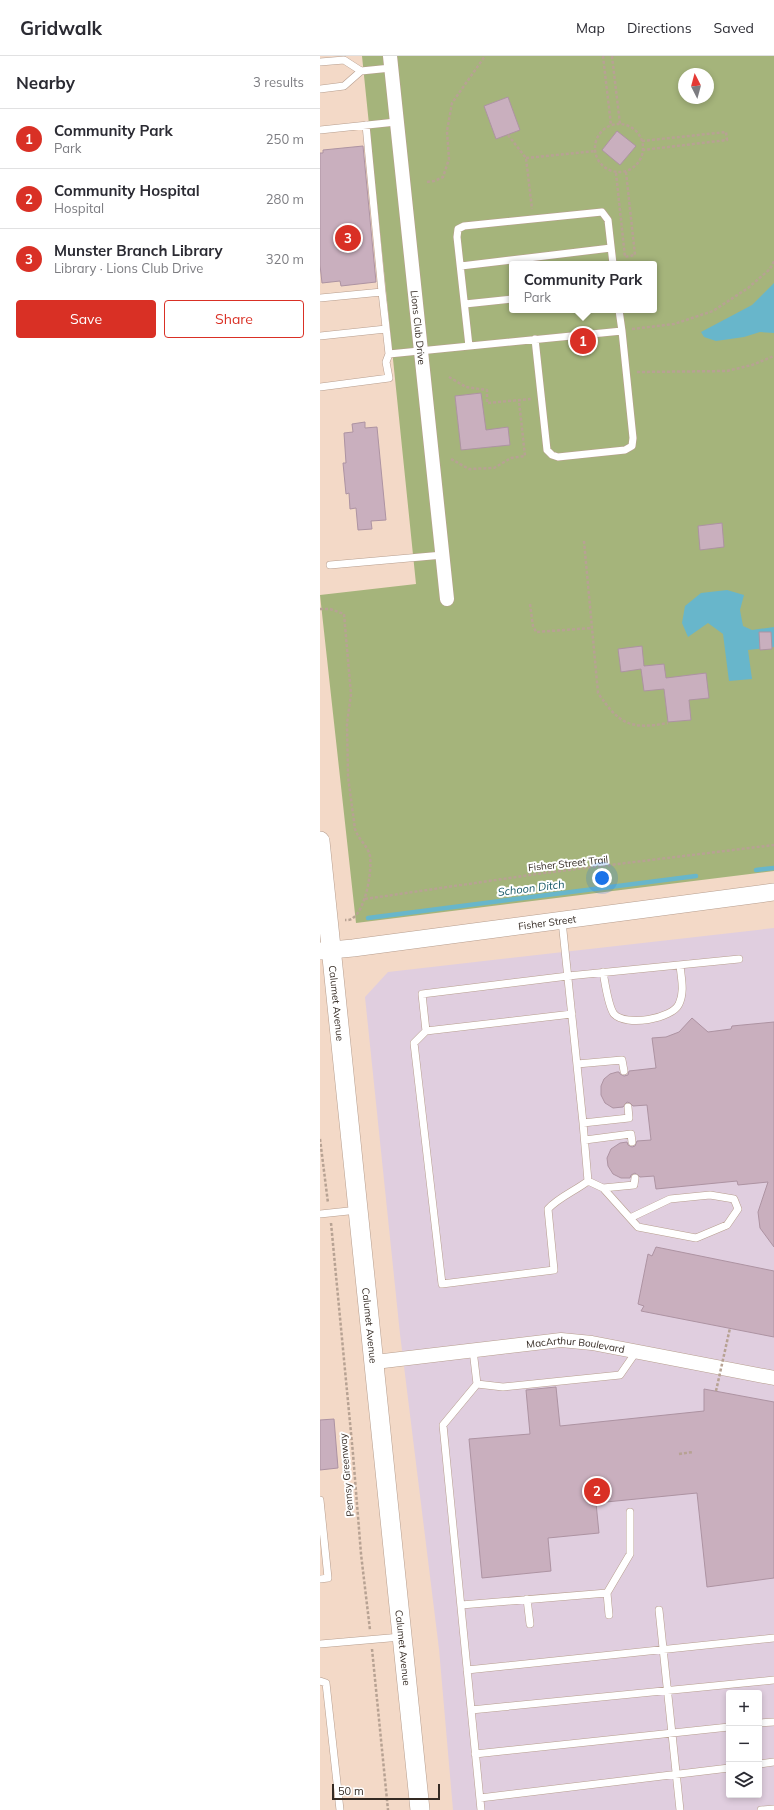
<!DOCTYPE html>
<meta charset="utf-8">
<style>
:root{--surface:#fff;--page:#f2f2f3;--text:#2b2b33;--muted:#7c7c81;--line:#e1e1e2;--accent:#d93025}
body{margin:0;font-family:Mulish,sans-serif;background:var(--page);color:var(--text)}
.controls{position:absolute;right:12px;bottom:12px;display:grid;overflow:hidden;border-radius:4px;box-shadow:0 2px 6px #0003}
.controls button{width:36px;height:36px;display:grid;place-items:center;padding:0;border:0;border-bottom:1px solid var(--line);background:var(--surface);color:var(--text);font:20px sans-serif}
.compass{position:absolute;left:358px;top:12px;width:36px;height:36px;border-radius:50%;background:var(--surface);box-shadow:0 2px 6px #0003;rotate:354deg}
.scale{position:absolute;left:12px;bottom:10px;width:108px;box-sizing:border-box;padding-left:4px;border:2px solid #342a23;border-top:0;font-size:11px;line-height:14px;white-space:nowrap;color:#342a23;-webkit-text-stroke:3px #fff;paint-order:stroke}
.you{position:absolute;left:282px;top:822px;width:14px;height:14px;margin:-10px;border:3px solid #fff;border-radius:50%;background:#1a73e8;box-shadow:0 0 0 6px #1a73e833}
.badge{display:grid;place-items:center;width:26px;height:26px;border-radius:50%;background:var(--accent);color:#fff;font-size:13px;font-weight:700}
.pin{position:absolute;translate:-50% -50%;border:2px solid #fff;box-shadow:0 1px 4px #0006}
.popup{position:absolute;left:189px;top:205px;width:148px;height:52px;box-sizing:border-box;display:grid;place-content:center;border-radius:4px;background:var(--surface);filter:drop-shadow(0 1px 3px #0005);font-size:13px;white-space:nowrap;color:var(--muted)}
.popup b{font-size:15px;color:var(--text)}
.popup::after{content:'';position:absolute;left:50%;top:100%;margin-left:-8px;border:8px solid transparent;border-top-color:var(--surface)}
.list{margin:0;padding:0;list-style:none}
h2{display:flex;justify-content:space-between;align-items:center;height:52px;margin:0;padding:0 16px;font-size:17px}
h2 small{font-size:13px;font-weight:400;color:var(--muted)}
.list li{display:grid;grid-template-columns:26px 1fr auto;gap:12px;align-items:center;box-sizing:border-box;height:60px;padding:0 16px;border-top:1px solid var(--line)}
.list b{display:block;font-size:15px;white-space:nowrap}
.list p{margin:0;font-size:13px;white-space:nowrap;color:var(--muted)}
.list em{font-size:13px;font-style:normal;color:var(--muted)}
.actions{display:flex;gap:8px;padding:12px 16px}
.actions a{flex:1;padding:9px 0;border:1px solid var(--accent);border-radius:4px;text-align:center;font-size:14px;color:var(--accent)}
.actions .main{background:var(--accent);color:#fff}
.icon{flex:none;width:22px;height:22px;fill:none;stroke:currentColor;stroke-width:2;stroke-linecap:round;stroke-linejoin:round}
.map{position:relative;flex:none;width:454px;height:1754px;overflow:hidden}
header{display:flex;align-items:center;gap:24px;box-sizing:border-box;height:56px;padding:0 20px;background:var(--surface);border-bottom:1px solid var(--line)}
header strong{font-size:19px}
nav{display:flex;gap:22px;margin-inline-start:auto;font-size:14px}
main{display:flex}
aside{flex:1;background:var(--surface)}
.map>svg:first-child{display:block}
</style>
<header>
<strong>Gridwalk</strong>
<nav><a>Map</a><a>Directions</a><a>Saved</a></nav>
</header>
<main>
<aside>
<h2>Nearby<small>3 results</small></h2>
<ul class="list">
<li><span class="badge">1</span><div><b>Community Park</b><p>Park</p></div><em>250 m</em></li>
<li><span class="badge">2</span><div><b>Community Hospital</b><p>Hospital</p></div><em>280 m</em></li>
<li><span class="badge">3</span><div><b>Munster Branch Library</b><p>Library · Lions Club Drive</p></div><em>320 m</em></li>
</ul>
<div class="actions"><a class="main">Save</a><a>Share</a></div>
</aside>
<div class="map">
<svg width="454" height="1754" viewBox="0 0 454 1754">
<rect width="100%" height="100%" fill="#f3d9c7"/>
<path fill="#e0cedf" fill-rule="evenodd" d="M454,872V1754H133L119,1593L80,1278L45,941L68,916ZM409,1637H439V1739H409Z"/>
<path fill="#a5b47b" fill-rule="evenodd" d="M42,0H454V815L36,867L0,539L96,528ZM364,18H388V42H364ZM192,208H334V254H192Z"/>
<path fill="#68b6cb" d="M454,227V277L440,276L424,281L396,285L384,281L381,276L432,249Z
M407,534L424,539L420,554L423,570L432,574L454,571V591L428,594L432,623L409,625L403,578L388,567L368,581L362,567L365,550L381,537Z"/>
<g fill="none" stroke-linecap="round" stroke-linejoin="round">
<path stroke="#68b6cb" stroke-width="4.5" d="M436,814L454,812
M48,862L376,820"/>
</g>
<path fill="#c9afbe" stroke="#ad93a2" d="M188,41L200,74L176,83L164,50Z
M297,75L316,90L300,109L282,94Z
M43,90L56,226L21,230L20,225L2,227L0,209V97H3V94Z
M161,337L166,374L188,371L190,389L141,394L135,340Z
M45,366V372L57,371L66,464L51,465L52,473L38,474L36,452L30,453L29,437L26,438L23,407H26L24,377L33,376L32,368Z
M402,467L404,491L380,494L378,470Z
M439,576H451L452,593L440,594Z
M322,590L324,610L344,608L346,622L386,617L389,642L369,644L371,664L348,666L344,633L324,635L321,613L301,616L298,593Z
M372,962L388,976L411,973L412,970L454,966V1191L440,1172L438,1156L448,1126L418,1129L417,1125L336,1133L334,1120L320,1121L315,1117L311,1119L310,1122H301L293,1118L288,1110L287,1102L291,1093L300,1087L307,1086L308,1089L312,1091L315,1090L317,1085L331,1084L327,1049L313,1050L310,1047L307,1046L303,1051L293,1052L285,1047L281,1039V1030L284,1023L290,1018L297,1016H299L300,1018L304,1020L308,1019L309,1015L336,1012L332,982L346,981L359,976Z
M336,1191L454,1215V1281L321,1255L324,1250L318,1248L328,1198L332,1200Z
M236,1331L240,1370L384,1355V1333L454,1346V1522L387,1531L377,1437L276,1447L279,1477L228,1482L231,1515L162,1522L149,1383L210,1378L206,1334Z
M14,1363L18,1412L0,1414V1364Z"/>
<g fill="none" stroke-linecap="round" stroke-linejoin="round">
<defs>
<path id="service" d="M0,6L24,4L41,15
M0,33L24,30L41,15L71,12
M46,69L62,236
M0,74L76,66
M141,210L291,192
M0,242L62,236L69,298L66,306L69,322L0,331
M145,248L192,243
M0,280L66,273
M215,283L227,394L232,399L238,401L305,394L312,390L313,382L302,275
M149,290L137,181L138,173L144,170L282,156L288,164L293,208
M69,298L302,275L299,254
M10,509L123,499
M242,865L263,1067L268,1125C255,1135 239,1141 228,1153L234,1214L122,1228L94,987L106,975L102,938L248,920L419,903
M283,916C285,926 288,950 294,958C306,971 352,963 359,948C365,935 361,922 360,909
M106,975L252,958
M257,1008L302,1004L304,1015
M263,1067L309,1062L308,1051
M265,1084L311,1078L312,1086
M268,1125L283,1132L314,1129L315,1122
M283,1132L318,1171L376,1182L407,1169L418,1153L414,1143L390,1139L350,1143L310,1162
M0,1158L38,1154
M153,1294L157,1328L123,1369L161,1754
M157,1328L183,1331L300,1319L316,1296
M0,1444L8,1522L0,1523
M287,1537L310,1498V1456
M207,1543L210,1568
M141,1549L287,1537L289,1559
M339,1554L360,1754
M0,1588L81,1581
M147,1614L454,1582
M0,1625L6,1627L20,1754
M151,1654L454,1624
M439,1667L454,1666
M155,1698L409,1671
M439,1708L454,1706
M160,1742L409,1712
M441,1754L454,1753"/>
<g id="minor">
<path id="s1" d="M70,0L127,543"/>
<path id="s2" d="M55,1306L241,1284L272,1287L454,1322"/>
</g>
<g id="tertiary">
<path id="s3" d="M0,895L33,892L454,836"/>
</g>
<g id="secondary">
<path id="s4" d="M0,785L100,1754"/>
</g>
</defs>
<use href="#service" stroke="#b79e8e" stroke-width="8"/>
<use href="#minor" stroke="#b79e8e" stroke-width="15"/>
<use href="#tertiary" stroke="#b79e8e" stroke-width="18"/>
<use href="#secondary" stroke="#b79e8e" stroke-width="20"/>
<path stroke="#b7a293" stroke-width="2.5" stroke-dasharray="3 2" stroke-linecap="butt" d="M283,0L291,69
M292,0L300,68
M275 92a24 24 0 1 1 48 0a24 24 0 1 1-48 0Z
M188,79L206,102L212,153
M322,85L406,76L407,84L323,94
M206,102L275,95
M296,117L305,201L315,199L306,116
M107,126L114,125L123,121L129,103L127,75L132,47L165,0
M312,273L354,268L393,255L428,232L450,213L454,205
M317,316L407,315L432,309L454,300
M129,321L146,331L167,334V347L211,343
M131,403L149,413L174,412L191,402L205,400L199,345
M264,485L278,637C299,668 310,674 348,667
M210,548L213,570L216,576L272,572
M0,553H10L24,558L31,638L27,667L28,721L35,773C38,783 48,790 50,800C52,816 46,852 33,862C31,864 28,864 25,864
M45,843L224,817L454,789
M0,1083L8,1147
M11,1167L33,1398L41,1498L50,1574
M359,1398L373,1396
M52,1593L68,1754"/>
<use href="#service" stroke="#fff" stroke-width="7"/>
<use href="#minor" stroke="#fff" stroke-width="14"/>
<use href="#tertiary" stroke="#fff" stroke-width="17"/>
<use href="#secondary" stroke="#fff" stroke-width="19"/>
<path stroke="#b7a293" stroke-width="2.5" stroke-dasharray="3 2" stroke-linecap="butt" d="M396,1335L410,1272"/>
</g>
<g text-anchor="middle" stroke-width="4" stroke-linejoin="round" paint-order="stroke">
<g font-size="10" fill="#342a23" stroke="#fff">
<text dy="4" stroke="none"><textPath href="#s1" startOffset="273">Lions Club Drive</textPath></text>
<text transform="translate(248 807) rotate(-6)" y="4">Fisher Street Trail</text>
<text dy="4" stroke="none"><textPath href="#s3" startOffset="229">Fisher Street</textPath></text>
<text dy="4" stroke="none"><textPath href="#s4" startOffset="163">Calumet Avenue</textPath></text>
<text dy="4" stroke="none"><textPath href="#s4" startOffset="487">Calumet Avenue</textPath></text>
<text dy="4" stroke="none"><textPath href="#s2" startOffset="202">MacArthur Boulevard</textPath></text>
<text transform="translate(26 1419) rotate(-95)" y="4">Pennsy Greenway</text>
<text dy="4" stroke="none"><textPath href="#s4" startOffset="811">Calumet Avenue</textPath></text>
</g>
<g font-size="11" font-style="italic" fill="#145665" stroke="#fff">
<text transform="translate(211 832) rotate(-7)" y="4">Schoon Ditch</text>
</g>
</g>
</svg>
<div class="controls">
<button>+</button>
<button>−</button>
<button><svg class="icon" aria-label="layers" viewBox="0 0 24 24"><path d="M12 4l9 5-9 5-9-5zM3 14l9 5 9-5"/></svg></button>
</div>
<svg class="compass" viewBox="-18 -18 36 36"><path d="M0-13l5 13h-10z" fill="#e53935"/><path d="M0 13l5-13h-10z" fill="#7c7c81"/></svg>
<div class="scale">50 m</div>
<div class="you"></div>
<div class="pin badge" style="left:263px;top:285px">1</div>
<div class="popup"><b>Community Park</b>Park</div>
<div class="pin badge" style="left:277px;top:1435px">2</div>
<div class="pin badge" style="left:28px;top:182px">3</div>
</div>
</main>
